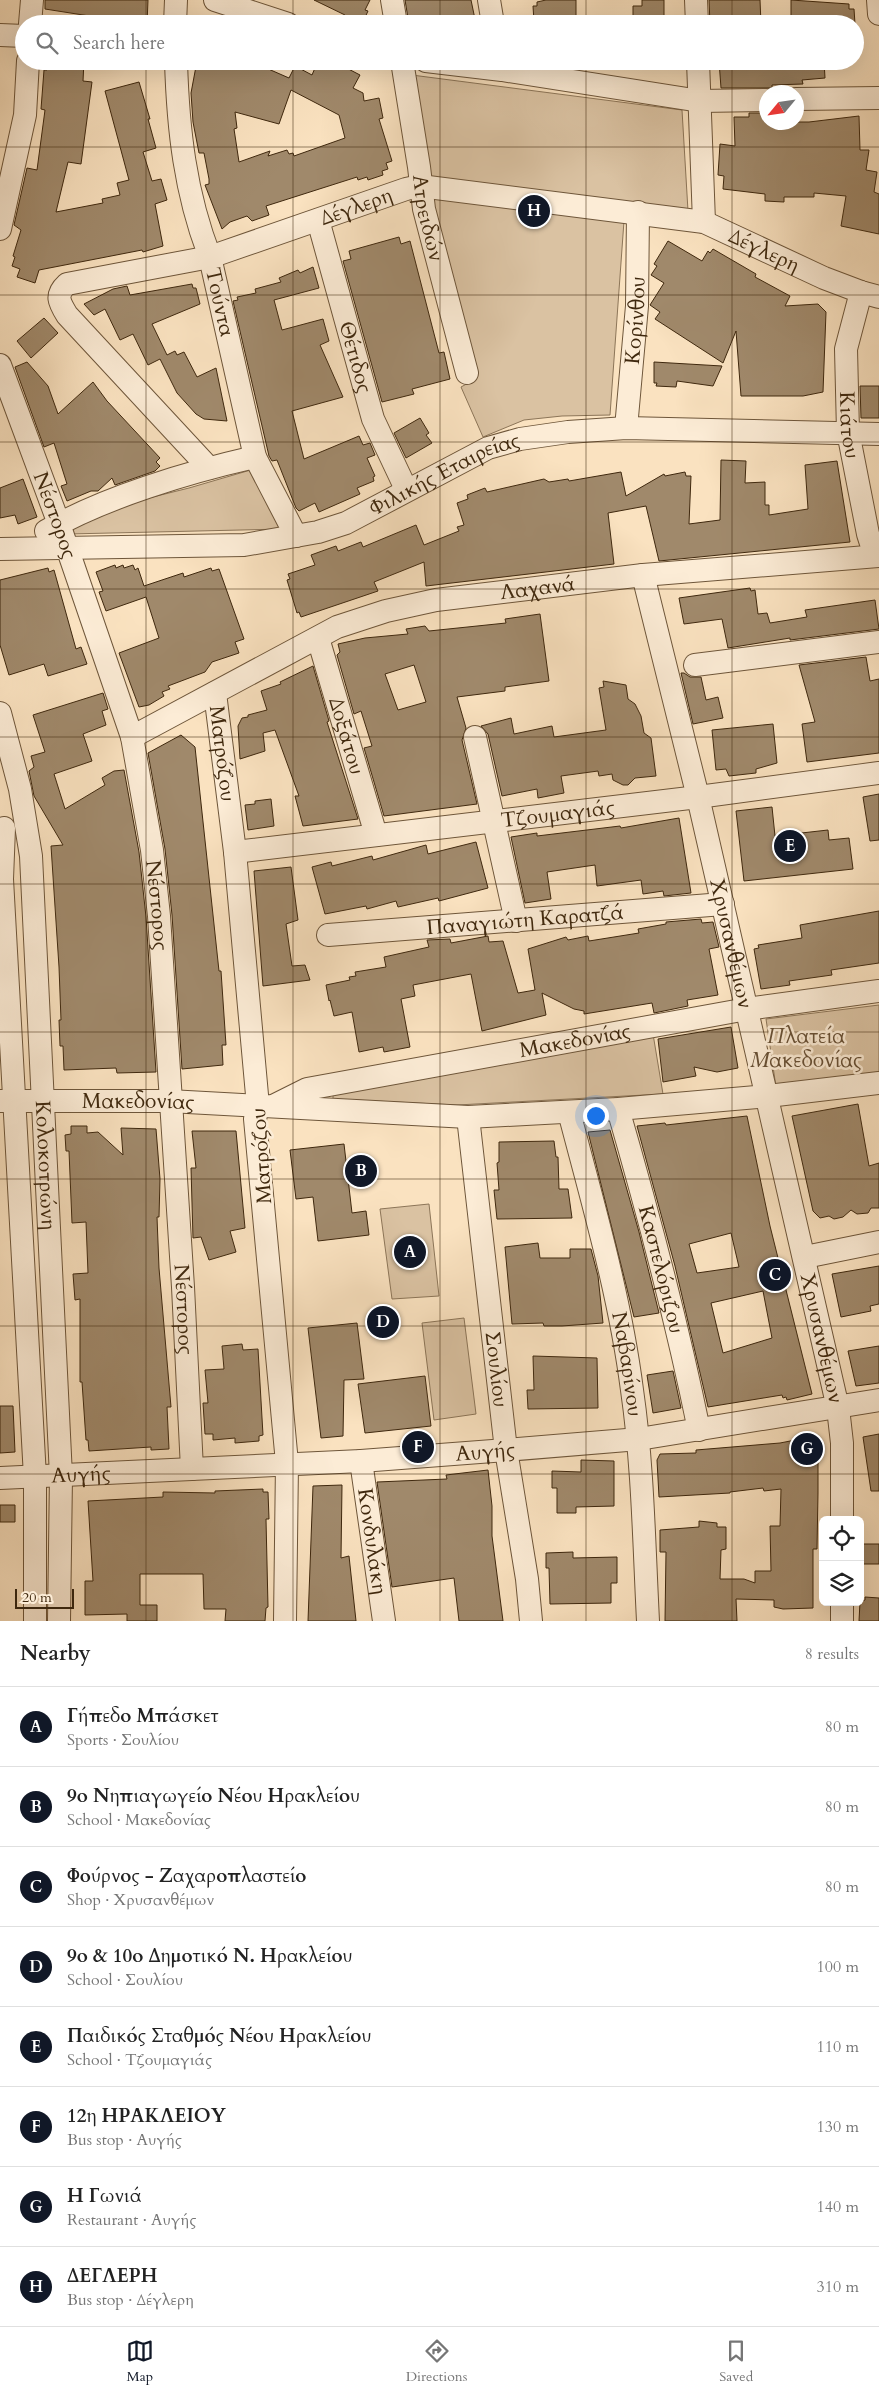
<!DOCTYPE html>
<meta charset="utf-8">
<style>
:root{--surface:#fff;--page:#f2f2f2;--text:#222;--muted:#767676;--line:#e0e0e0;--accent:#111827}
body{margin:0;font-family:Cardo,serif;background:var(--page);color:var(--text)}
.controls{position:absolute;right:15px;bottom:15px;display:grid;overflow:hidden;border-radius:8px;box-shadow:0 5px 20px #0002}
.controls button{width:45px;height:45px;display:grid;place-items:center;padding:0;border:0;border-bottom:1px solid var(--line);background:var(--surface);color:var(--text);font:25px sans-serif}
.compass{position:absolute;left:759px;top:85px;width:45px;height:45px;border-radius:50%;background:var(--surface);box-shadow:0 5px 20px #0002;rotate:241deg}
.scale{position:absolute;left:15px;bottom:12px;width:59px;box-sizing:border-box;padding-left:5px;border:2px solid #3f280e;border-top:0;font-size:14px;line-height:18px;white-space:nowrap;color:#3f280e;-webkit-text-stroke:4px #fcecd6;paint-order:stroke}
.you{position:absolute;left:595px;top:1115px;width:18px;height:18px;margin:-12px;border:4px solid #fff;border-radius:50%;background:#1a73e8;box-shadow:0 0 0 8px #1a73e833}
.badge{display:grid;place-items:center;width:32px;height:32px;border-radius:50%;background:var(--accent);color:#fff;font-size:16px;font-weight:700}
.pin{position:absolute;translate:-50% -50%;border:2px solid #fff;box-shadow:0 1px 5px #0006}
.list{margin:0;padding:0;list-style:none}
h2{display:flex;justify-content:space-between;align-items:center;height:65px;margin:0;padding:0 20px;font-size:21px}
h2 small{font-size:16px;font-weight:400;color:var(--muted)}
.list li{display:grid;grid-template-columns:32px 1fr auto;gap:15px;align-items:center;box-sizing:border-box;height:80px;padding:0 20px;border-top:1px solid var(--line)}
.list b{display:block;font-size:19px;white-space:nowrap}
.list p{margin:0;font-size:16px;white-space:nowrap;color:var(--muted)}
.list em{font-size:16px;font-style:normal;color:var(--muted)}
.icon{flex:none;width:28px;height:28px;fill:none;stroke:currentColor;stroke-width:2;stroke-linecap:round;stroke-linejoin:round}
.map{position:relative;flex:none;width:879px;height:1621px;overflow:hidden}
.search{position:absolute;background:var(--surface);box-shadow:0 5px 20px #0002;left:15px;right:15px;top:15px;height:55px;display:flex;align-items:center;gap:12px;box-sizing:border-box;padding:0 18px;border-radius:28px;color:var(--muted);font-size:19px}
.sheet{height:705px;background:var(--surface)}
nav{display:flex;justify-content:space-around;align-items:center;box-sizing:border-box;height:70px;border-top:1px solid var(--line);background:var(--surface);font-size:14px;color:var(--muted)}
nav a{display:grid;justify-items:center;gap:2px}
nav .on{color:var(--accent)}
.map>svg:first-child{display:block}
</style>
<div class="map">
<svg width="879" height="1621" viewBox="0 0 879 1621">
<rect width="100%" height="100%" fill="#fae2c0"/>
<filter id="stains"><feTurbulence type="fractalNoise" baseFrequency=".004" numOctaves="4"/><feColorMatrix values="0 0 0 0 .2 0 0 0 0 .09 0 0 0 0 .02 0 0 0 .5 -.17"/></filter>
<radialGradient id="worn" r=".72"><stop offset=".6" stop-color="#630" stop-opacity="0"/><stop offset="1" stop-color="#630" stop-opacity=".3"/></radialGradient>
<path fill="#dac2a2" stroke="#8c7558" d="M404,74L682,110L688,211L422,176Z
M429,197L624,221L610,415L562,416L524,420L483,437L461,387L474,380Z
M254,469L284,529L68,534L64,519L189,488Z
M879,1005V1072L776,1087L766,1019Z
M653,1034L663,1094L457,1105L333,1099V1095Z
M429,1204L439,1296L392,1299L380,1209Z
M464,1318L476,1414L434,1420L422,1323Z"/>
<path fill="#a0896b" stroke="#3f280e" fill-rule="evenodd" d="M45,0H148L147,24H115V20L45,9Z
M314,0H370L365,10L368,11L362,24H341L345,15Z
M405,0H471L476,24H409Z
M546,0H576V24H538V22H534L533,6H537V2Z
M642,0H664V24H633V6H642Z
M709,0H760L761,24H710Z
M791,0L849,4V9H854L855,24H791Z
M52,61H84L83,81L92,82L81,164L68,162L56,212L103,203L102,199L120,195L117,183L129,180L105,91L139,82L150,119H148L156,148L143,152L152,181L161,179L167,200L155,204L163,246L143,252L142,250L39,270L35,283L17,277L20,269L12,266L15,257L13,256L21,230L14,225L27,168L37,170L45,110L41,109L44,70H47L48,65H52Z
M197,61H250L289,78L295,66L312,75L318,61H333L360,75L353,88L363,93L364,101L379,98L383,118L379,119L392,161L386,163L388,169L382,171L383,175L368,180L367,177L358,180L357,177L266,206L269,215L252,221L247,216L230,222L222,229L205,185L209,184V179L204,153H199L193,122L191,93ZM291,90L339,115L345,138L294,156L293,153L289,154L287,150L268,156L270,151L239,162L234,129L237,128L235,112L279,124Z
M719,61H824L825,78L802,80L803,84L772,85V88H721Z
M749,113H766V122H809L859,116L860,150H869L866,170L877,172L874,192L879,194V234L841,226L846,196L814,193V197H784V202L765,201V194L723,189L724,176L718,175L720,144L735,146L734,117H749Z
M399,237L401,244L410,241L439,353L444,352L450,379L412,389L414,394L382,402L343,261L351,259L349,251Z
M668,241L702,261L708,251L710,253L713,249L756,274L755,277L790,296L785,306L818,304L826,312L823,392L803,396H741L736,331L723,363L655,319L660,312L650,305L664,283L651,275L657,266L654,264Z
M313,267L319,288L274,300L282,330L323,319L329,341L320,345L343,397L292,411L304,459L359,436L363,445L370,443L375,455L367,458L375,476L373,477L374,481L357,488L360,494L319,512L315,503L299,511L296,508L277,460L272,461L269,456L233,301L238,300L237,297L256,293L255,289L281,282L279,278L298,270L300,273Z
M192,284L193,288H196L200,304L152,324L167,355L175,351L177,355L184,352L197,377L216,368L227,421L204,419L196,414L177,393L160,359L148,365L133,334L120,340L105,309L94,315L84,304L113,289L127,286L130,295Z
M44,318L58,333L31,358L17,341Z
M27,362L48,386L58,414L93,382L107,401L160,458L156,462L160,466L155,471L115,485L112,478L98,491H91L67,501L61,486L67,484L54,443L44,447L15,367Z
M654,362L722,366L713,386L677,381L676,387L656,386L657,383H654Z
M860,386H879V418H861Z
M420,418L429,433L426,435L432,443L406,458L394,433Z
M721,460L746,461L745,483L765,482V505H769V515L808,509L805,465L837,461L850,542L659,561L646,506L608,513L614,564L426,586L424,562L374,582L378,591L301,617L299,612L297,613L287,580L290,579L288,574L315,565L311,555L336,546L338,551L361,542L363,547L416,525L424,545L459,531L457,527L464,525L457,503L468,499L467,495L485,488L487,492L544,479L549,482L568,479L569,481L621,472L626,496L664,474L665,476L685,472L686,476H691L689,524L720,520Z
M23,479L37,517L18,524L15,515L0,518V488Z
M115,565L116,568L123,565L124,568L133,565L135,570L138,568L144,586L183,573L184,577L211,568L212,571L219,569L244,639L235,642L239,653L212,662L205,672L168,686L170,689L162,692L164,696L149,705L139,707L119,653L159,638L146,597L106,611L99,592L103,591L96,572Z
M48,568L49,572L54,570L76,649L81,647L87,664L48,676L44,664L9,675L0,645V580Z
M750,588L751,591L755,590L758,614L767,613L770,623L807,617L805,610L875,600L879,629L790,640V638L728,648L722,619L684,624L679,598Z
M540,614L549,681L505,687V691L457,697L466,728L462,740L477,804L384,816L364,748L372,746L361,711L354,714L337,655L340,652L338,644L365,638L408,634L406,629L425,626L429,631L506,623L505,619ZM414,665L426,702L398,710L385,674Z
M866,657L870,681L879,679V753L807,762L802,724L815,722L799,665Z
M313,666L329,721L327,722L358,819L303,826L295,796H299L275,730L263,733L265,751L240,759L238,726L242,718L248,717V715L267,710L261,691L281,684L280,682Z
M681,673H684L690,677H701L706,700L718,697L723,718L693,724Z
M603,681L626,685L628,699L635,704L641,716L644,733L651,738L656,776L635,778L628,785H623L613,780L612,774L599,776L598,771L561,776L564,793L538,798L537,789L502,796L488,734L481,726L511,718L514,734L552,726L554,737L606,730L599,688L604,687Z
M103,693L108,709L102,711L106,725L83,734L92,761L54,774L65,809L105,785L102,778L114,771L124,770L139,852L146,917L156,1072L117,1073L116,1068L64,1070L63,1046H60L59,1020H61L59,967L51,846L63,845L34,796L29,771L34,767L31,756L45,752L33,715Z
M773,724L777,763L756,769V773L729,776L726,769L716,770L712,730Z
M181,735L195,747L219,971H221L226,1045H222L223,1065L182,1069L172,915L165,849L148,753Z
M879,794V840L870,841L863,797Z
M271,799L274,826L248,830L245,805L255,804V801Z
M772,807L775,836L828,830L829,840L849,838L853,869L744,881L736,811Z
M679,818L691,893L664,896L663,891L643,894L641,880L597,886L595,865L547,872L551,899L525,903L511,837L537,833V836L620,826L621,828Z
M476,842L488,888L439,901L438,898L398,907L396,901L367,909L366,906L325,914L312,867L331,862L332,866L372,856L373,860L426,845L428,854Z
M291,867L298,920L286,924L292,966L305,965L310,980L263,986L254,871Z
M879,911V963L831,970L832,975L789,981L790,985L761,989L754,949L759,948L758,945L802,938L800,925Z
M701,919L702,923L713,922L719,947L709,949L718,995L687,1000L688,1006L654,1013L652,1003L584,1014V1011L574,1009L542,993L546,1015L482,1031L471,974L413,985L415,996L401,999L410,1047L384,1052L383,1047L359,1052L352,1012L334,1016L330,1000L329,1001L326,985L350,980L349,977L356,976L355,972L386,967L384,957L429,947L427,940L450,939L451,943L488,936L489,942L503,941L518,993L535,990L528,949L566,937L568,940L588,936L589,941L639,933L638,929L666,924V922Z
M731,1027L738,1068L717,1072L694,1067L696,1076L663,1082L658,1039Z
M858,1104L869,1166L879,1163V1208H871L868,1213L857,1214L851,1210L843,1217L834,1219L829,1216L820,1218L813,1211L792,1116Z
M747,1116L770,1226L812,1394L787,1400L786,1397L783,1398L782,1395L708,1407L675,1266L637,1126L665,1123L666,1125ZM731,1233L739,1267L697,1273L689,1244ZM763,1291L772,1338L723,1353L711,1303Z
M71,1126H87V1133L98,1132L123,1155L121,1128L156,1129L160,1179L159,1217H157L159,1268L171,1407H167L169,1449L151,1450V1447L89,1451L88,1440H86L82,1382H80V1299L75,1300L73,1274L88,1273L86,1222L72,1223L69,1151H66L65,1135L71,1134Z
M610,1130L639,1232L659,1313L634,1317L631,1305L588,1132Z
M192,1131H236L245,1228L230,1231L236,1252L209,1260L201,1237L193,1238L191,1168H196Z
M554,1141L556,1157H558L559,1189H568L572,1218L497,1219L494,1190H499L497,1163L499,1162V1142Z
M344,1144L352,1213L366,1211L369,1235L318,1241L313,1197L296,1199L290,1150Z
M538,1243L540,1258H570V1249H591L598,1276L603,1323L562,1326H544L543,1323L512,1324L505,1247Z
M879,1266V1304L870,1306L871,1311L841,1317L832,1274Z
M357,1323L364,1379L344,1380L343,1436L321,1438L308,1328Z
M242,1344L243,1350L258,1349L263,1435L259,1436V1441L235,1443V1438L213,1440V1434H205L203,1403H208L205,1370L224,1369L222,1346Z
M879,1346V1383L856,1386L848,1351Z
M533,1356L597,1358L598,1408L528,1409L527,1390H534Z
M673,1371L681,1408L653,1413L647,1375Z
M425,1376L431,1426L365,1433L358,1384Z
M0,1406H13L15,1452L0,1453Z
M879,1434V1491H871L863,1437Z
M811,1437L818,1446V1493L817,1549H813V1608L783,1609L774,1607V1600L736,1599L737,1621H665L666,1552H660V1530L699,1527V1521L717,1523V1527H726V1549L721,1550L720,1579H744L755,1583V1571H771L770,1526H780L781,1489L764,1491L763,1488L730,1492V1493L659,1497L657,1460L660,1454L696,1453V1450L780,1443Z
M581,1460L614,1461V1506L576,1507V1513H557V1488H552V1471L581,1472Z
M488,1470L492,1506V1536L503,1621H459L454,1578L392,1587L377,1482L447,1479L446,1475Z
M342,1485L341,1558L349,1556L356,1621H308L313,1486Z
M263,1489V1492H268L269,1519H266L268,1607L266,1608L265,1621H225L226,1609H204L203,1574H140V1605H157V1621H127V1614L85,1615V1581H93L88,1501L163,1497V1492L215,1493V1491Z
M0,1505H15V1522H0Z
M861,1544H879V1564H862Z
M573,1552V1558L617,1557V1583H611V1603L550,1604L549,1568H546V1553Z
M865,1597L879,1598V1621H859L860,1602L865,1600Z"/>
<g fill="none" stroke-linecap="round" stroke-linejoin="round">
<defs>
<g id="minor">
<path d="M215,0L288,24"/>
<path d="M392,0L396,24"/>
<path d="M489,0L493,24"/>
<path d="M696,0L697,24"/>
<path d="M878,0L879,14"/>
<path d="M30,24L32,0"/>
<path d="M175,24L176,0"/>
<path d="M0,35L24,36"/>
<path id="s1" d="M176,61C178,129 185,193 210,257L255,457L296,536"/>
<path id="s2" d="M402,61L419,167L424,209L467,373"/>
<path d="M426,61L502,70L700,101L766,100"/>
<path d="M698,61L704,222"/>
<path d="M796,99L879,98"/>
<path id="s3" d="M318,220L373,419L406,489"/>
<path d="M0,229L25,115L28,61"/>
<path id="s4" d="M861,292L846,349L848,432L868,534L875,556"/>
<path id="s5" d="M0,365L59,524L132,737L152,850L159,916L183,1287L192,1469"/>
<path id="s6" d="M626,428L637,306L638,212"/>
<path id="s7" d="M209,468L67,315C59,302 55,295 67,284L210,257L406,189L420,186L704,222L824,278L861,292L879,297"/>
<path d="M46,531C105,497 189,472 255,457"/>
<path id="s8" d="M0,549L244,545L318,532L346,523L488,448L520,439L568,432L626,428L879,434"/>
<path id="s9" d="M643,575L698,797L838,1408L842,1443V1520"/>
<path id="s10" d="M318,638L376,835"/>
<path d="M695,665L879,642"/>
<path id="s11" d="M215,693L235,852L258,1106L255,1119L287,1463L285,1621"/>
<path id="s12" d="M0,713L20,789L31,856L61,1476L59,1621"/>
<path id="s13" d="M132,737L337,627L386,611L436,600L643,575L879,556"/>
<path d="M475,737L516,921"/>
<path d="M4,828L2,879L35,1477V1621"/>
<path id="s14" d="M235,852L698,797L879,773"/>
<path id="s15" d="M328,935L723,904"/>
<path id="s16" d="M0,1101H169L468,1117L618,1109L768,1096L879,1083"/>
<path id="s17" d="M275,1105L307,1089L747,1009L879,991"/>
<path id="s18" d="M618,1109C649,1216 677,1322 699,1430"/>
<path id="s19" d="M569,1112C593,1204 620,1296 632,1390C643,1466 644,1544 648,1621"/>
<path id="s20" d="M468,1117L506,1450L527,1579L531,1621"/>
<path d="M805,1257L879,1242"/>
<path id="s21" d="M361,1461L384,1621"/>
<path id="s22" d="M0,1478L361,1461L506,1450L639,1439L879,1400"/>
<path d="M842,1621V1602"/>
</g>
</defs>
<use href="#minor" stroke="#6e563a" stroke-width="24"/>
<use href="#minor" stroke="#fcecd6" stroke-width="22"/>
</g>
<path fill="none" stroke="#3f280e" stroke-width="1" stroke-opacity="0.55" d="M146,0V24M293,0V24M440,0V24M586,0V24M732,0V24M146,61V1621M293,61V1621M440,61V1621M586,61V1621M732,61V1621M0,147H879M0,295H879M0,442H879M0,589H879M0,737H879M0,884H879M0,1032H879M0,1179H879M0,1326H879M0,1474H879"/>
<g text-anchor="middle" stroke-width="5" stroke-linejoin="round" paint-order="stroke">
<g font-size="21" fill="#3f280e" stroke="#fcecd6">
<text dy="7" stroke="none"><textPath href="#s7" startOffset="544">Δέγλερη</textPath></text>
<text dy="7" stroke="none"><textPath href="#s2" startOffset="159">Ατρειδών</textPath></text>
<text dy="7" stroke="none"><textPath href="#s7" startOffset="964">Δέγλερη</textPath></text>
<text dy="7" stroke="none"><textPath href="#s1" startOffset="246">Τούντα</textPath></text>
<text dy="7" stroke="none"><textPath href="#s6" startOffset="108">Κορίνθου</textPath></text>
<text dy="7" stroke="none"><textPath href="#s3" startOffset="142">Θέτιδος</textPath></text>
<text dy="7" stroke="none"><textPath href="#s4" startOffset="135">Κιάτου</textPath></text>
<text dy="7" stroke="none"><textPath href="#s8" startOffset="459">Φιλικής Εταιρείας</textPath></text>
<text dy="7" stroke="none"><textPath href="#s5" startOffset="160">Νέστορος</textPath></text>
<text dy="7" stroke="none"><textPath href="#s13" startOffset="438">Λαχανά</textPath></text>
<text dy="7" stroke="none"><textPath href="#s10" startOffset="102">Δοξάτου</textPath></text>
<text dy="7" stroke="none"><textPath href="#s11" startOffset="61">Ματρόζου</textPath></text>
<text dy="7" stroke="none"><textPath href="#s14" startOffset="325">Τζουμαγιάς</textPath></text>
<text dy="7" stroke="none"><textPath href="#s5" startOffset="565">Νέστορος</textPath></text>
<text dy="7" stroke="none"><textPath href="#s15" startOffset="198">Παναγιώτη Καρατζά</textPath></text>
<text dy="7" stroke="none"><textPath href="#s9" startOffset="379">Χρυσανθέμων</textPath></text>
<text dy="7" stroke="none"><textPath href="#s17" startOffset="308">Μακεδονίας</textPath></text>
<text dy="7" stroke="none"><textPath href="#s16" startOffset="138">Μακεδονίας</textPath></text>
<text transform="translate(261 1156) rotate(-94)" y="7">Ματρόζου</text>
<text dy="7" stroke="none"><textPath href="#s12" startOffset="456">Κολοκοτρώνη</textPath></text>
<text dy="7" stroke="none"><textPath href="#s18" startOffset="166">Καστελόριζου</textPath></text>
<text dy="7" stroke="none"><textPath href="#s5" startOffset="970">Νέστορος</textPath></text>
<text dy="7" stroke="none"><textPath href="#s9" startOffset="784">Χρυσανθέμων</textPath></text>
<text dy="7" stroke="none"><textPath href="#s19" startOffset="259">Ναβαρίνου</textPath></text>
<text dy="7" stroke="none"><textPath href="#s20" startOffset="254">Σουλίου</textPath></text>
<text dy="7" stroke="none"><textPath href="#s22" startOffset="486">Αυγής</textPath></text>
<text dy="7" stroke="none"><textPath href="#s22" startOffset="81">Αυγής</textPath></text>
<text dy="7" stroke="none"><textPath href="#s21" startOffset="81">Κονδυλάκη</textPath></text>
</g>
<g font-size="21" font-style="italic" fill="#664e33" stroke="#fcecd6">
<text x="806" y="1043">Πλατεία<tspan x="806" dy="24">Μακεδονίας</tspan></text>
</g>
</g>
<rect width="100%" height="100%" filter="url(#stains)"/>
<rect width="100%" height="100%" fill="url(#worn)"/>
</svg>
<div class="controls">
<button><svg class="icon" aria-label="locate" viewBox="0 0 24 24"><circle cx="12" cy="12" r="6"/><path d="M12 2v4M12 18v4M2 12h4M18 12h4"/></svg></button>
<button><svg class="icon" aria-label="layers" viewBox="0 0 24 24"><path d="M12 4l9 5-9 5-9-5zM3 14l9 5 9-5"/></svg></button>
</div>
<svg class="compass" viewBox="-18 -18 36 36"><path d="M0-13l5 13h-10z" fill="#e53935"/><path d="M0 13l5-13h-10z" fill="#767676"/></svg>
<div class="scale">20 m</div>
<div class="you"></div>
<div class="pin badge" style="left:410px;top:1252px">A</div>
<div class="pin badge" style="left:361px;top:1171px">B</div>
<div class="pin badge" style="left:775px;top:1275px">C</div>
<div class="pin badge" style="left:383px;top:1322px">D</div>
<div class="pin badge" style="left:790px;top:846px">E</div>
<div class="pin badge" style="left:418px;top:1447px">F</div>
<div class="pin badge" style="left:807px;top:1449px">G</div>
<div class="pin badge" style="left:534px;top:211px">H</div>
<div class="search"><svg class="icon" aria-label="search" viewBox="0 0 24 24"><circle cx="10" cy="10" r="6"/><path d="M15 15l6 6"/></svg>Search here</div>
</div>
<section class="sheet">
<h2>Nearby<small>8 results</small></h2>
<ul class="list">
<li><span class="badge">A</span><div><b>Γήπεδο Μπάσκετ</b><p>Sports · Σουλίου</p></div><em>80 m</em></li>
<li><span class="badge">B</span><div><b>9ο Νηπιαγωγείο Νέου Ηρακλείου</b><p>School · Μακεδονίας</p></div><em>80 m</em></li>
<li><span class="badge">C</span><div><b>Φούρνος - Ζαχαροπλαστείο</b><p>Shop · Χρυσανθέμων</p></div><em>80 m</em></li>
<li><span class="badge">D</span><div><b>9ο &amp; 10ο Δημοτικό Ν. Ηρακλείου</b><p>School · Σουλίου</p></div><em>100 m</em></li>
<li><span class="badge">E</span><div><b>Παιδικός Σταθμός Νέου Ηρακλείου</b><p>School · Τζουμαγιάς</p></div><em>110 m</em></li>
<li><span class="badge">F</span><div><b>12η ΗΡΑΚΛΕΙΟΥ</b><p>Bus stop · Αυγής</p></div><em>130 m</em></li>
<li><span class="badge">G</span><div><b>Η Γωνιά</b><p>Restaurant · Αυγής</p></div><em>140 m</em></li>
<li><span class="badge">H</span><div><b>ΔΕΓΛΕΡΗ</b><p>Bus stop · Δέγλερη</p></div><em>310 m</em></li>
</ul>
</section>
<nav>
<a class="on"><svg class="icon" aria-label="map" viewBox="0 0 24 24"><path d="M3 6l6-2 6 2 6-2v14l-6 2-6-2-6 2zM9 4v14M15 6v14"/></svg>Map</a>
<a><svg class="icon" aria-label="directions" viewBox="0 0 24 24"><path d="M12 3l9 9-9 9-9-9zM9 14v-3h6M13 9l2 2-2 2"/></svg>Directions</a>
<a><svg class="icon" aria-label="saved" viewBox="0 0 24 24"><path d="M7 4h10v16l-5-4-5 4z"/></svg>Saved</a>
</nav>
